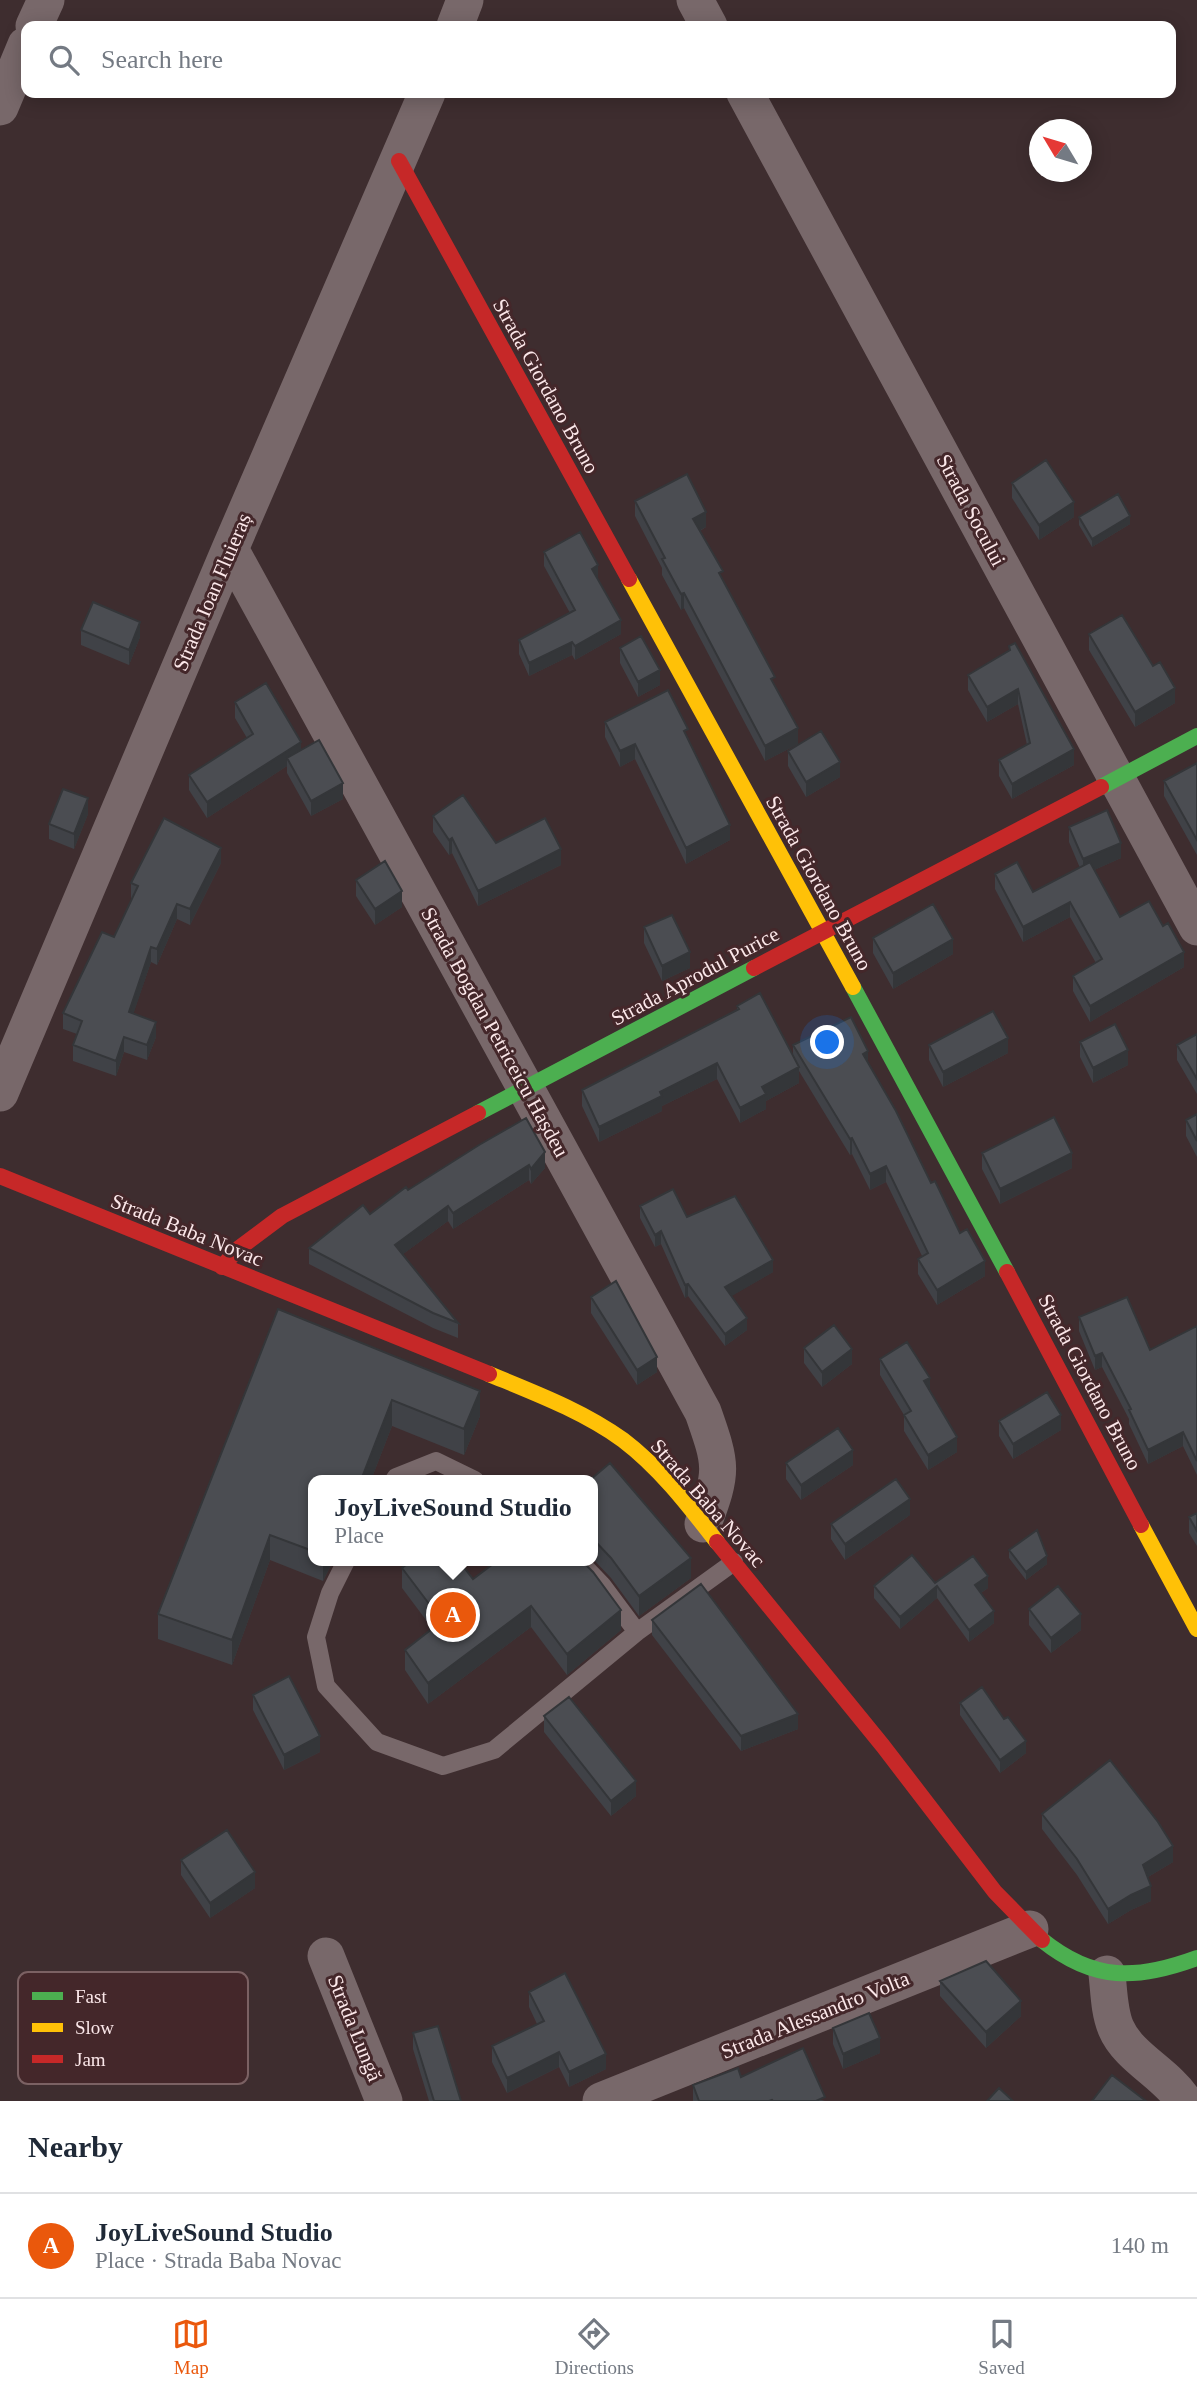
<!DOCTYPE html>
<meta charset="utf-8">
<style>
:root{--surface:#fff;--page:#f6f6f7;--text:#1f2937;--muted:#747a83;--line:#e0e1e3;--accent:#ea580c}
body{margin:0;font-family:Georgia,serif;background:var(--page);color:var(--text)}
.compass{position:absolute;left:1029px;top:119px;width:63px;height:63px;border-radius:50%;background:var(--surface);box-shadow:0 4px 18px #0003;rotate:308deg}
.you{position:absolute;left:828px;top:1043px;width:24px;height:24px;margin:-18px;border:5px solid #fff;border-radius:50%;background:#1a73e8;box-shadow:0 0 0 10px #1a73e833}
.badge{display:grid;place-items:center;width:46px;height:46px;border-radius:50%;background:var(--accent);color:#fff;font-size:23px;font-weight:700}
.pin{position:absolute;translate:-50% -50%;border:4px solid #fff;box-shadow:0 2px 7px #0006}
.popup{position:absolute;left:308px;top:1475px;width:290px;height:91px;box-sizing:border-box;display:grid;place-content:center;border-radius:14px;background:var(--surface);filter:drop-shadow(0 2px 5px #0005);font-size:23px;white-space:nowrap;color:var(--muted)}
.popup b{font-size:26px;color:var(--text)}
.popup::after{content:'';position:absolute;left:50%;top:100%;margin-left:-14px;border:14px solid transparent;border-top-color:var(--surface)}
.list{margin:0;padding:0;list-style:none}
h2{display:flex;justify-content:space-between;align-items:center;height:91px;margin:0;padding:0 28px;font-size:30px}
h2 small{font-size:23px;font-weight:400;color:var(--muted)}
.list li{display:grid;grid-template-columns:46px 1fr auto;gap:21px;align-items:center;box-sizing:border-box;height:105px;padding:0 28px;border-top:2px solid var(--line)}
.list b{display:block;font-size:26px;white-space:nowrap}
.list p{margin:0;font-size:23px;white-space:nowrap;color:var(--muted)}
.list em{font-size:23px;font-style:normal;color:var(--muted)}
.icon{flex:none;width:38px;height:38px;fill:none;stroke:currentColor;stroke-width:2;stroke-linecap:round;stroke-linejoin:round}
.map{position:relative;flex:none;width:1197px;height:2101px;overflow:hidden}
.search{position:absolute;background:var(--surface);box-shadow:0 4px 18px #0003;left:21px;right:21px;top:21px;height:77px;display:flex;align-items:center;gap:18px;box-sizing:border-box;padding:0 24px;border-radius:14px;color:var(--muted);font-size:26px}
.sheet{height:196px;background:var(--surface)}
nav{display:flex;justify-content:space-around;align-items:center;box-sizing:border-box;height:98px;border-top:2px solid var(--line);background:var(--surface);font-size:19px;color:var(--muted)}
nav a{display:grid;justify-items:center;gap:4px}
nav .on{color:var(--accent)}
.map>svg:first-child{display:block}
</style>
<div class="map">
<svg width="1197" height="2101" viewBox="0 0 1197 2101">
<rect width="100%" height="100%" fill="#3e2d2f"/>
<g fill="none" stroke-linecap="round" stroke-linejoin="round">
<path stroke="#78686a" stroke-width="18" d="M394,1480L396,1477L436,1461L475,1480
M346,1561L330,1593L316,1637L326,1686L377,1742L443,1766L494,1750L637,1632L734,1562
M579,1561L602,1585L637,1632"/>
<path stroke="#78686a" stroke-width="37" d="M695,0L709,26
M34,26L46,0
M455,26L465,0
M745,93L1197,927
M0,107L26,45
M230,549L703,1412C722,1466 723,1471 703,1524
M0,1093L230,549L427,93
M326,1956L384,2101
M1107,1974C1109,1991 1109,2012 1116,2028C1128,2057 1167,2074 1184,2101
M601,2101L1030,1929"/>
<path stroke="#4caf50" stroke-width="16" d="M1101,787L1197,736
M853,987L1007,1272
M478,1113L754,968
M1042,1940C1094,1982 1137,1980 1197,1958"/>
<path stroke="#ffc107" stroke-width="16" d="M629,579L853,987
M489,1374C535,1393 583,1411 623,1440C660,1468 689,1506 717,1542
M1141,1525L1197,1629"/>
<path stroke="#c62828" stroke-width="16" d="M399,161L629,579
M754,968L1101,787
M0,1176L489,1374
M222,1267L238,1249L282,1216L478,1113
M1007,1272L1141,1525
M717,1542L883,1746L995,1892L1042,1940"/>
</g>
<path fill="#404247" d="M1012,483L1074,517L1039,540L1012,498Z
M635,501L706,527L700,531L723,580L775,686L798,744L765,761L684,608L681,610L662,575V568L635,516Z
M1079,517L1130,524L1092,547L1079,525Z
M544,552L598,579L621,634L575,660L572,655L529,676L519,654V640L570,613L544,566Z
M81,630L140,637L129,665L81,645Z
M1089,634L1153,666L1175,703L1135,727L1089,650Z
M1009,646L1074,765L1012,799L999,776V760L1027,745L1018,704L987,722L968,690V675L1009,651Z
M620,648L660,685L638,697L620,663Z
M235,702L301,750L343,799L311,816L287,773V766L207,818L189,790V775L247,738L235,718Z
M605,722L688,738L730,840L686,864L635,759L620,767L605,737Z
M788,751L840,777L806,797L788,766Z
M1197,763V855L1164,796V781Z
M88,814L74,849L49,839V824Z
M433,816L496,843L561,865L478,906L452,853L449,855L433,832Z
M1069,827L1121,858L1094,870L1120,917L1184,967L1090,1022L1073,991V976L1096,963L1070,917L1023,942L995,889V874L1033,892L1080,868L1069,842Z
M221,863L190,925L177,919L157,965L151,962L133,1014L156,1037L147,1060L124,1052L116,1076L73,1061V1045L77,1034L63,1029V1013L114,937L132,899L131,898V883Z
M356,880L402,907L375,925L356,896Z
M644,927L690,968L662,981L644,943Z
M873,938L953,954L893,989L873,953Z
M737,1006L793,1056V1045L868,1063L931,1183L985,1276L937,1305L918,1274V1259L922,1256L886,1182L870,1190L852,1154L850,1155L799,1071V1083L766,1101V1109L740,1123L717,1079L662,1106V1111L599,1142L582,1106V1090L737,1010Z
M1197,1034V1094L1177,1060V1045Z
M1080,1042L1128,1065L1093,1083L1080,1057Z
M929,1045L1008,1053L943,1087L929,1060Z
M1197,1114V1157L1186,1136V1120Z
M479,1145L545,1168L531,1184L529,1180L453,1229L448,1221L403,1254L458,1323V1338L433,1328L309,1264V1248L370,1214Z
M982,1153L1072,1168L1000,1204L982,1169Z
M640,1206L687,1217L773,1272L731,1296L747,1330L725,1346L688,1296L685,1298L661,1244L655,1247L640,1218Z
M591,1297L657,1372L637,1385L591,1313Z
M278,1309L480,1416L464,1455L392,1426L371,1480H313V1561H333L323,1581L270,1560L232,1665L158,1639V1614Z
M1079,1317L1150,1350L1197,1326V1475L1183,1446L1148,1464L1129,1424V1419L1102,1367L1095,1370L1079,1331Z
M804,1348L852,1364L822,1387L804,1363Z
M880,1359L930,1391L957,1452L928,1470L904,1431V1415L880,1375Z
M999,1421L1061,1430L1013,1459L999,1436Z
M786,1463L853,1465L801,1500L786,1479Z
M593,1480L691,1578L639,1616L611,1578L593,1559Z
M1197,1513V1546L1189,1533V1517Z
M910,1515L845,1560L831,1539V1524Z
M1009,1550L1047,1564L1026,1580L1009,1558Z
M402,1568L473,1579L621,1630L567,1675L531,1627L428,1704L405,1670V1650L432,1628L402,1588Z
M935,1583L988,1588L981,1593L994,1623L969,1642L937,1598L900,1629L874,1598V1586Z
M1029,1609L1081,1630L1051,1653L1029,1625Z
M652,1620L798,1729L741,1751L652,1635Z
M253,1695L320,1752L284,1770L253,1710Z
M960,1703L1026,1753L1000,1773L960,1715Z
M544,1716L636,1796L611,1816L544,1732Z
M1042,1814L1173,1862L1148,1877L1151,1901L1131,1910L1108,1924L1077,1875L1042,1829Z
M181,1860L255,1888L210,1918L181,1875Z
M940,1981L1021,2016L986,2048L940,1996Z
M529,1992L606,2069L569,2087L559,2067L507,2093L492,2062V2046L537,2024L529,2007Z
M833,2028L880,2053L843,2069L833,2044Z
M413,2033L461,2101H429L413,2049Z
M741,2077L825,2101H693V2085Z"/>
<path fill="#343639" d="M1074,502V517L1039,540V525Z
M706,512V527L693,534V519Z
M1130,516V524L1092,547V539Z
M598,565V579L592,569Z
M684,593V608L681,610V594Z
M621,620V634L575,660V646Z
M140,622V637L129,665V650Z
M572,642V655L529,676V663Z
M660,670V685L638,697V682Z
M1175,688V703L1135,727V712Z
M1018,689V704L987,722V707Z
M798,728V744L765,761V746Z
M301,742V757L287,758V766L207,818V802Z
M635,744V759L620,767V751Z
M1074,749V765L1012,799V784Z
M840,762V777L806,797V782Z
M343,783V799L311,816V801Z
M88,798V814L74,849V834Z
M730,825V840L686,864V848Z
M452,838V853L449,855V840Z
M1121,843V858L1083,875V859Z
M221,848V863L190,925V909Z
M561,849V865L478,906V891Z
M402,891V907L375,925V909Z
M1070,902V917L1023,942V927Z
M177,904V919L157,965V949Z
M953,939V954L893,989V973Z
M151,947V962L129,1027V1012Z
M690,952V968L662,981V966Z
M1184,952V967L1090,1022V1006Z
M156,1022V1037L147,1060V1045Z
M124,1037V1052L116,1076V1061Z
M1008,1038V1053L943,1087V1072Z
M1128,1050V1065L1093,1083V1068Z
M868,1051V1066L863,1054Z
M717,1063V1079L662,1106V1111L599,1142V1127L660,1092Z
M799,1067V1083L766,1101V1109L740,1123V1108L762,1087Z
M852,1138V1154L850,1155V1139Z
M545,1152V1168L531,1184V1169Z
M1072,1153V1168L1000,1204V1189Z
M529,1165V1180L453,1229V1213Z
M886,1166V1182L870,1190V1174Z
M448,1206V1221L395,1260V1245Z
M661,1231V1244L655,1247V1235Z
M773,1260V1272L725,1300V1287Z
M985,1261V1276L937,1305V1290Z
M688,1284V1296L685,1298V1285Z
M747,1318V1330L725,1346V1334Z
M852,1349V1364L822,1387V1372Z
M1102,1353V1367L1095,1370V1356Z
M657,1357V1372L637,1385V1370Z
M930,1378V1393L924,1381Z
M480,1391V1416L464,1455V1429Z
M392,1400V1426L371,1480H361Z
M1061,1415V1430L1013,1459V1444Z
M1183,1432V1446L1148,1464V1450Z
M957,1437V1452L928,1470V1455Z
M853,1450V1465L801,1500V1485Z
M910,1499V1515L845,1560V1544Z
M270,1535V1560L232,1665V1640Z
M1047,1556V1564L1026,1580V1572Z
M691,1558V1578L639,1616V1596Z
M323,1561H333L323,1581Z
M988,1576V1588L975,1597V1585Z
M937,1586V1598L900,1629V1617Z
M531,1606V1627L428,1704V1683Z
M621,1610V1630L567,1675V1654Z
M994,1611V1623L969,1642V1630Z
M1081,1614V1630L1051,1653V1638Z
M798,1714V1729L741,1751V1736Z
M320,1736V1752L284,1770V1755Z
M1026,1741V1753L1000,1773V1760Z
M636,1781V1796L611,1816V1801Z
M1173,1846V1862L1143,1880V1865Z
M255,1872V1888L210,1918V1903Z
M1151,1886V1901L1131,1910L1108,1924V1909L1131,1895Z
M1021,2001V2016L986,2048V2032Z
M880,2038V2053L843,2069V2054Z
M559,2052V2067L507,2093V2078Z
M606,2054V2069L569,2087V2072Z"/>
<path fill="#4b4d52" stroke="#343639" stroke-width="2" d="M1046,460L1074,502L1039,525L1012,483Z
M687,474L706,512L693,519L723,571L719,573L775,677L771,679L798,728L765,746L684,593L681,594L662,559L665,558L635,501Z
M1118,494L1130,516L1092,539L1079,517Z
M580,532L598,565L592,569L621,620L575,646L572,642L529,663L519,640L575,610L544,552Z
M93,602L140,622L129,650L81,630Z
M1122,615L1153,666L1160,662L1175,688L1135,712L1089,634Z
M641,636L660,670L638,682L620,648Z
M1015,643L1074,749L1012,784L999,760L1030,743L1018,689L987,707L968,675L1010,650L1009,646Z
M266,683L301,742L207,802L189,775L253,734L235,702Z
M668,690L688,729L684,731L730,825L686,848L635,744L620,751L605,722Z
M821,731L840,762L806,782L788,751Z
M319,740L343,783L311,801L287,758Z
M1197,763V840L1164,781Z
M63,789L88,798L74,834L49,824Z
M463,795L496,843L545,818L561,849L478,891L452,838L449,840L433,816Z
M1107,810L1121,843L1083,859L1069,827Z
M164,818L221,848L190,909L177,904L157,949L151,947L129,1012L156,1022L147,1045L124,1037L116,1061L73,1045L82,1021L63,1013L102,932L114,937L138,886L131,883Z
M385,861L402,891L375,909L356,880Z
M1017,862L1033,892L1090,862L1120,917L1149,901L1163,926L1168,923L1184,952L1090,1006L1073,976L1102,959L1070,902L1023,927L995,874Z
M933,904L953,939L893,973L873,938Z
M672,915L690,952L662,966L644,927Z
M760,993L799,1067L762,1087L766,1094L740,1108L717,1063L660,1092L662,1096L599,1127L582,1090L739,1009L737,1006Z
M993,1011L1008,1038L943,1072L929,1045Z
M851,1017L868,1051L863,1054L896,1111L931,1183L935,1181L960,1233L967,1229L985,1261L937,1290L918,1259L928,1253L886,1166L870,1174L852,1138L850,1139L793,1045Z
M1115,1024L1128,1050L1093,1068L1080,1042Z
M1197,1034V1079L1177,1045Z
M1197,1114V1141L1186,1120Z
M1054,1117L1072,1153L1000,1189L982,1153Z
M526,1118L545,1152L531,1169L529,1165L453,1213L448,1206L395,1245L458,1323L433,1313L309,1248L363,1205L370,1214L406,1187L408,1190L479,1145Z
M673,1189L687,1217L735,1196L773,1260L725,1287L747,1318L725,1334L688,1284L685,1285L661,1231L655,1235L640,1206Z
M616,1281L657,1357L637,1370L591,1297Z
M1127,1297L1150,1350L1197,1326V1461L1183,1432L1148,1450L1129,1410L1131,1409L1102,1353L1095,1356L1079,1317Z
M278,1309L480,1391L464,1429L392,1400L361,1480H313V1551L270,1535L232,1640L158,1614Z
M834,1325L852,1349L822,1372L804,1348Z
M907,1342L930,1378L924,1381L957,1437L928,1455L904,1415L911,1411L880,1359Z
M1047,1392L1061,1415L1013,1444L999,1421Z
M838,1428L853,1450L801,1485L786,1463Z
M610,1463L691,1558L639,1596L611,1558L593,1539V1480H590Z
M896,1479L910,1499L845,1544L831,1524Z
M1197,1513V1531L1189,1517Z
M1037,1530L1047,1556L1026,1572L1009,1550Z
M912,1555L935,1583L973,1556L988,1576L975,1585L994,1611L969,1630L937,1586L900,1617L874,1586Z
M411,1561H459L473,1579L497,1561H582L593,1572L621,1610L567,1654L531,1606L428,1683L405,1650L442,1621L402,1568Z
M701,1584L798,1714L741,1736L652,1620Z
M1058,1586L1081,1614L1051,1638L1029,1609Z
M289,1676L320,1736L284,1755L253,1695Z
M982,1687L1004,1719L1008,1717L1026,1741L1000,1760L960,1703Z
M569,1697L636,1781L611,1801L544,1716Z
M1110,1760L1158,1822L1173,1846L1143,1865L1151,1886L1131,1895L1108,1909L1077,1859L1042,1814Z
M227,1830L255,1872L210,1903L181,1860Z
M986,1961L1021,2001L986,2032L940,1981Z
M565,1973L606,2054L569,2072L559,2052L507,2078L492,2046L544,2021L529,1992Z
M869,2013L880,2038L843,2054L833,2028Z
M438,2026L461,2101H434L413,2033Z
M803,2048L825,2097L816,2101H773L772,2100L769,2101H699L693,2085L738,2068L741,2077Z
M1112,2075L1146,2101H1092Z
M999,2088L1013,2101H987Z"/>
<g text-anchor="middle" stroke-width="6" stroke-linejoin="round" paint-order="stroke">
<g font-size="21" fill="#fbe7e9" stroke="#44272a">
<text transform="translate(546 386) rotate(61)" y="7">Strada Giordano Bruno</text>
<text transform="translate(971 510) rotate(62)" y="7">Strada Socului</text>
<text transform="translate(212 592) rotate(-67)" y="7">Strada Ioan Fluieraș</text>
<text transform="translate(819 883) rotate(61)" y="7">Strada Giordano Bruno</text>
<text transform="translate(695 976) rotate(-28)" y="7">Strada Aprodul Purice</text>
<text transform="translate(495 1032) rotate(61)" y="7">Strada Bogdan Petriceicu Hașdeu</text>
<text transform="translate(187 1230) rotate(22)" y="7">Strada Baba Novac</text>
<text transform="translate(1090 1382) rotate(62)" y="7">Strada Giordano Bruno</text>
<text transform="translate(708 1503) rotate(49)" y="7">Strada Baba Novac</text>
<text transform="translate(815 2015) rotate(-22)" y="7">Strada Alessandro Volta</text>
<text transform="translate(355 2028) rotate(68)" y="7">Strada Lungă</text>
</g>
</g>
<rect x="18" y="1972" width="230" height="112" rx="10" fill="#44272a" stroke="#7b6163" stroke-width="2"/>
<rect x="32" y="1992" width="31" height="8" fill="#4caf50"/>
<rect x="32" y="2023" width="31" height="9" fill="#ffc107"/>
<rect x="32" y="2055" width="31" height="8" fill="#c62828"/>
<g font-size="19" fill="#fbe7e9">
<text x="75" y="2003">Fast</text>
<text x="75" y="2034">Slow</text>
<text x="75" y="2066">Jam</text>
</g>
</svg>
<svg class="compass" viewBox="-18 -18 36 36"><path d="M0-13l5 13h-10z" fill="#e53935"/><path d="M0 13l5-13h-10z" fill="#747a83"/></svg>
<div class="you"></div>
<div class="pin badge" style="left:453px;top:1615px">A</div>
<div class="popup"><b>JoyLiveSound Studio</b>Place</div>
<div class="search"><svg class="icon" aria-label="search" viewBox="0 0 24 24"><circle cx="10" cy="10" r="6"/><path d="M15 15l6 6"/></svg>Search here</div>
</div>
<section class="sheet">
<h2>Nearby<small></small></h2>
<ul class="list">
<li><span class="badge">A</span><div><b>JoyLiveSound Studio</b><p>Place · Strada Baba Novac</p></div><em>140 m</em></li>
</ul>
</section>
<nav>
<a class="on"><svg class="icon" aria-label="map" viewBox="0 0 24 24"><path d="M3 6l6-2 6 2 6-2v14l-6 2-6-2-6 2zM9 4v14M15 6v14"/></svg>Map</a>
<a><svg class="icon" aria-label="directions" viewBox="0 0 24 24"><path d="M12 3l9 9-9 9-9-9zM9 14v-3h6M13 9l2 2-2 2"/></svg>Directions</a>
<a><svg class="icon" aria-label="saved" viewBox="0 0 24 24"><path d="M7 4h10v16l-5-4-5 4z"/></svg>Saved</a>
</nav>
